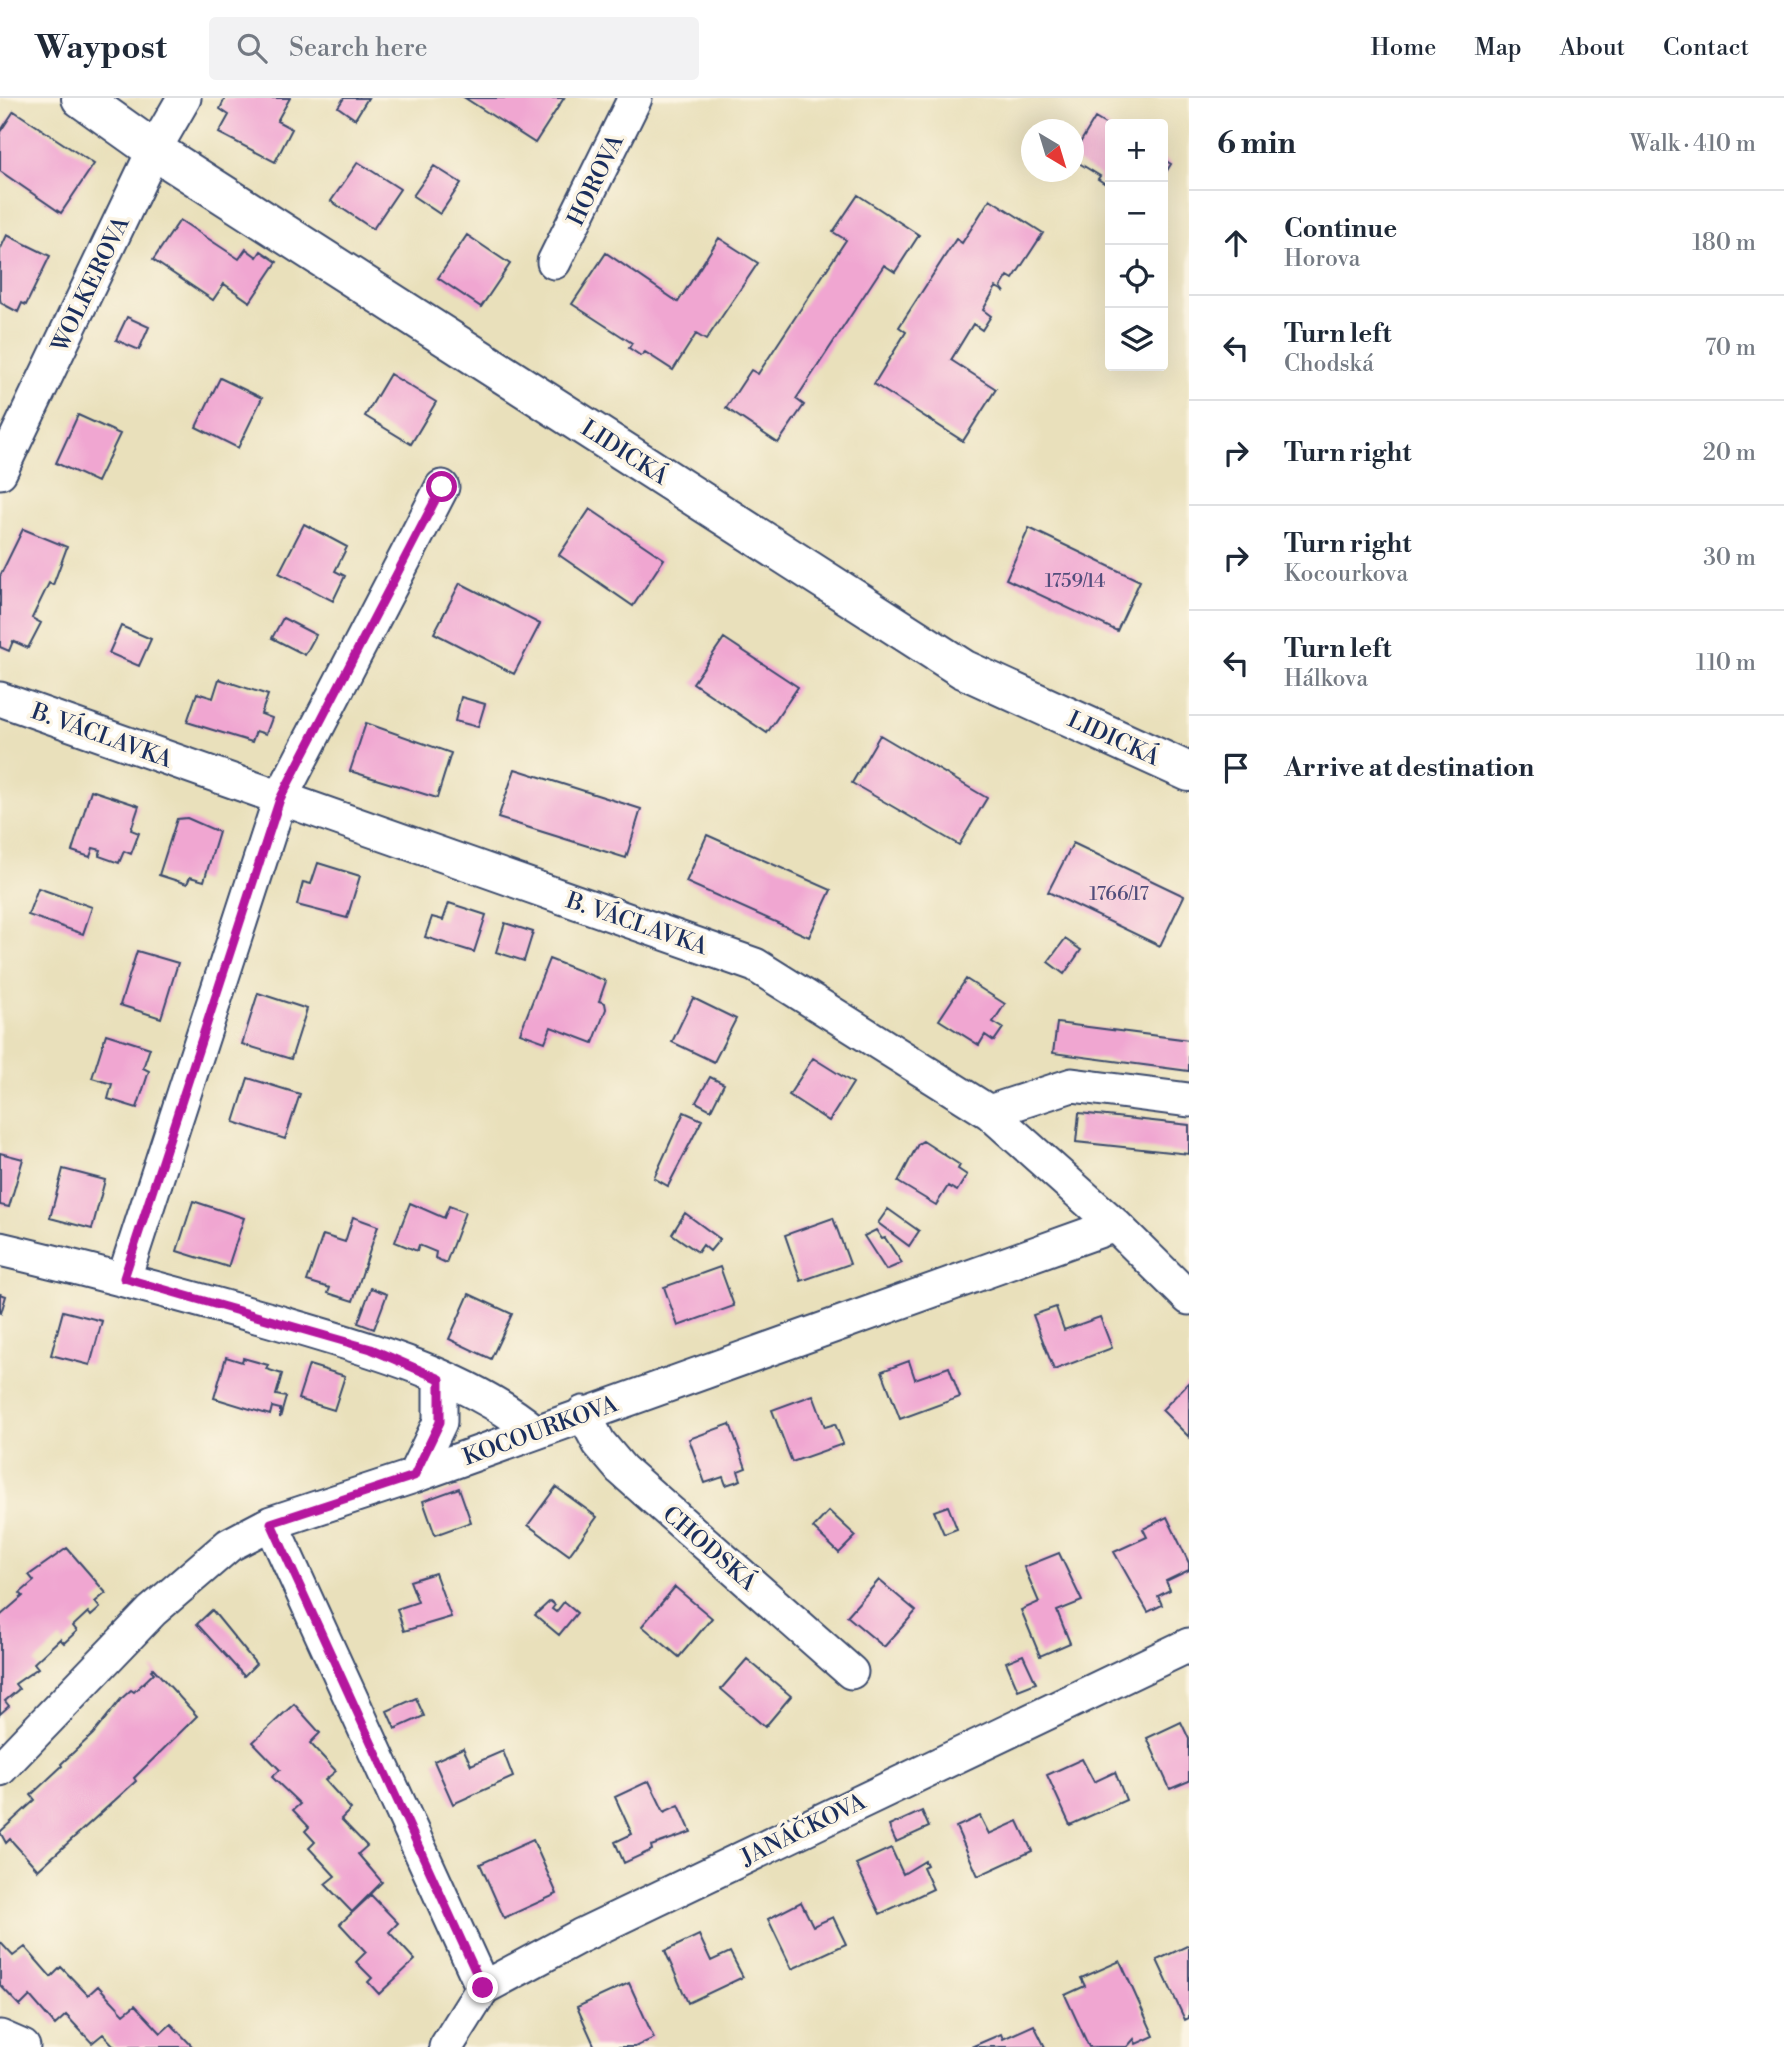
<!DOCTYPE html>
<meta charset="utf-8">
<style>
:root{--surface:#fff;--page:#f2f2f3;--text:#1f2937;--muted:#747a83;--line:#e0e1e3}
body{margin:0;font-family:"Libre Bodoni",serif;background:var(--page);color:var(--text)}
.controls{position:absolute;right:21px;top:21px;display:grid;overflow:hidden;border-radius:7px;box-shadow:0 7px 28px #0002}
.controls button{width:63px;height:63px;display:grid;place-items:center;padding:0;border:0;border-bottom:2px solid var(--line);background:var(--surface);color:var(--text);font:35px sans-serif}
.compass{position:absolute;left:1021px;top:21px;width:63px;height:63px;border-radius:50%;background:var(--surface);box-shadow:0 7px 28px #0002;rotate:142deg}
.stop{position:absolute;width:21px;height:21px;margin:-16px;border:5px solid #b5179e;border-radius:50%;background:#fff}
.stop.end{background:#b5179e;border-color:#fff;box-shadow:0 2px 7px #0008}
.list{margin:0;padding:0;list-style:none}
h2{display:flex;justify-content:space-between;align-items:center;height:91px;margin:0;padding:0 28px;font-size:30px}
h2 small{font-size:23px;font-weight:400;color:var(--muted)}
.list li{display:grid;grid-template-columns:46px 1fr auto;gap:21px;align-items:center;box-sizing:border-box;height:105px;padding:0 28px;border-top:2px solid var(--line)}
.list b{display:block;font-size:26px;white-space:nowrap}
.list p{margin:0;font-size:23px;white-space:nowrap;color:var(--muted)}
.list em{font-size:23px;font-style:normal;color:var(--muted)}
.icon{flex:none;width:38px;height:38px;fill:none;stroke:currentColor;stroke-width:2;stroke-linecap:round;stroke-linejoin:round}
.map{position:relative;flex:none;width:1189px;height:1949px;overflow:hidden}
header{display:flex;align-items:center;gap:42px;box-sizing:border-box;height:98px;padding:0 35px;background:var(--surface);border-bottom:2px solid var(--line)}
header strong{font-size:33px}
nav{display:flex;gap:38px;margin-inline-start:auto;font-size:24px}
.search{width:490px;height:63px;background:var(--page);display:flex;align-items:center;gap:18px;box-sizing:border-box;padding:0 24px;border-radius:7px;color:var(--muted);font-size:26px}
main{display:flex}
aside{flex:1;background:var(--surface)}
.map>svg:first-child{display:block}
</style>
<header>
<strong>Waypost</strong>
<div class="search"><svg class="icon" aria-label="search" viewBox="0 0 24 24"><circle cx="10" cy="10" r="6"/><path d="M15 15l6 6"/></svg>Search here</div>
<nav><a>Home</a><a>Map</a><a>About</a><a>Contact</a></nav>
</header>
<main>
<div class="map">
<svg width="1189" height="1949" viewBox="0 0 1189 1949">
<rect width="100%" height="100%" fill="#fcf5e5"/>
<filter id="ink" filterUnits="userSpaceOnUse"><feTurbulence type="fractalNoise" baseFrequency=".0143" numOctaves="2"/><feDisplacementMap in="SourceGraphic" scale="14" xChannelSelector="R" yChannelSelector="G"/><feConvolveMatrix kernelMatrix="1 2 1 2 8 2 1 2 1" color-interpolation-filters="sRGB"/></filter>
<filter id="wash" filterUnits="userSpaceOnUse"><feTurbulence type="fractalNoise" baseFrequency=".00686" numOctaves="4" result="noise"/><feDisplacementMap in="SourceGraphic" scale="28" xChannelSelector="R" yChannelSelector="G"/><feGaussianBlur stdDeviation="1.57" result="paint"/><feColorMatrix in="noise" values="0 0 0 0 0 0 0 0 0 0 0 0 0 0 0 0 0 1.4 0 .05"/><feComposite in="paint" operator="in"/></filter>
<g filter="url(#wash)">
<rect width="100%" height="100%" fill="#e9e0bb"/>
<g id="blocks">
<path fill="#f0a6d1" d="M225,0H290L277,23L292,31L275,64L219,35L229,17L220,11Z
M344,0H368L355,21L338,9Z
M465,0H564L535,45Z
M14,13L94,66L61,115L0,73V34Z
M1095,20L1110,29V89L1098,81L1100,78L1074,62V55Z
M1163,61L1171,66L1163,79Z
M358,64L400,91L373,131L331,103Z
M434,68L461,85L440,116L413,98Z
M858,97L919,137L895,174L884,167L796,301L804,307L778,345L726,310L751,272L758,276L846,142L833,134Z
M990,101L1043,135L1013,181L1008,178L1001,189L1005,194L996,189L983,212L991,218L982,232L973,226L951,262L996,291L963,343L874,286L906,234L899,229L956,141L962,145Z
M180,122L239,161L246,151L257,159L261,153L277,164L250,204L224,186L213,202L153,162Z
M7,137L50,158L26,207L22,205L18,214L1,205L0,201V152Z
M467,137L510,166L481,209L438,180Z
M719,140L758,165L706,242L696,236L673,272L645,254L641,258L629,250L632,245L572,206L606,155L678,204Z
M127,219L149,229L139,252L116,242Z
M390,276L436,304L411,346L365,318Z
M220,280L262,300L238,350L196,329Z
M78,317L120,336L97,384L56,365Z
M590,411L664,461L633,508L559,457Z
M304,426L347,449L335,473L345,478L333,503L279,475Z
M1029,430L1140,483L1117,533L1006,481Z
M23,431L67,449L53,487L49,485L32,520L41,525L28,550L13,543L9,553L0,549V478Z
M460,485L540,526L514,576L434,535Z
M283,520L316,537L305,557L272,540Z
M121,528L151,541L139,568L109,555Z
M724,540L798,589L767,635L693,585Z
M219,581L268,597L261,616L272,620L266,636L256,633L252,644L187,624L197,595L213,600Z
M461,599L485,606L478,629L455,623Z
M366,625L451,655L437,700L350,673Z
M880,637L987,700L959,747L852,685Z
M515,671L641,711L626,760L498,720Z
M91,692L139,708L131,732L139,735L131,756L124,753L119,765L99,758L101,752L93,750L90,759L72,753Z
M187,720L219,734L204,783L190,779L187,786L159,777L177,721Z
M707,737L831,792L809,839L686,784Z
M1073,745L1184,798L1160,848L1048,794Z
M318,765L360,778L347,820L297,807L303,784L311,786Z
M38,790L92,809L83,836L28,817Z
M449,805L486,817L474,854L425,839L432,819L443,822Z
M505,825L533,834L524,863L496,854Z
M1065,841L1081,852L1064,876L1048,864Z
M137,853L178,865L161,920L120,907Z
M549,861L606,883L599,903L605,905L606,911L593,945L551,929L545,944L520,935Z
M966,881L1005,906L993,924L1003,930L994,943L985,937L979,947L939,922Z
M258,895L307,911L291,961L242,946Z
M693,900L736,921L714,964L672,944Z
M1057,925L1189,942V973L1053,955Z
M106,936L150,950L143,970L149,973L137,1010L108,1001L112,986L92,980Z
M813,960L853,985L829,1023L789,997Z
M710,979L724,986L711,1012L696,1004Z
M248,980L300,996L285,1041L234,1024Z
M684,1014L702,1022L668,1088L654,1080Z
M1079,1015L1189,1027V1056L1076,1044Z
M923,1043L960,1067L958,1071L967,1077L957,1093L948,1088L936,1107L898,1084L918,1046Z
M0,1055L23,1061L9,1109L0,1107Z
M63,1071L105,1082L92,1131L50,1120Z
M193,1103L244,1120L228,1169L177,1153Z
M410,1105L444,1120L449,1108L465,1114L446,1165L435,1160L436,1154L419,1147L417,1153L395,1144Z
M888,1111L919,1133L909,1148L878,1125Z
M685,1115L720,1141L710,1153L703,1147L698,1154L672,1136Z
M353,1119L378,1128L353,1203L328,1195L330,1190L307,1183L323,1137L345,1144Z
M833,1120L850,1166L801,1183L785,1137Z
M876,1132L882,1141L885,1140L902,1165L886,1172L864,1138Z
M720,1169L734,1208L678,1228L664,1189Z
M371,1190L387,1196L374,1231L358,1225Z
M0,1196L6,1198L1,1215L0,1214Z
M469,1196L512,1216L491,1261L449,1241Z
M1056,1209L1064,1232L1100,1219L1112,1250L1054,1272L1033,1217Z
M63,1213L102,1223L90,1267L51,1257Z
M226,1259L242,1264L243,1260L268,1267L266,1271L282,1276L276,1297L286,1299L280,1320V1311L272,1309L270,1317L214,1300Z
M909,1263L915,1281L949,1269L960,1299L900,1321L882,1273Z
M309,1267L345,1278L334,1312L298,1301Z
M1189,1284V1339L1162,1312Z
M813,1297L825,1329L835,1326L843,1346L792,1364L772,1312Z
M730,1326L746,1370L738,1373L741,1382L726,1387L723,1379L705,1385L689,1341Z
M556,1389L597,1419L569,1457L528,1427Z
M459,1390L471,1424L435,1437L423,1403Z
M948,1408L957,1431L944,1436L934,1413Z
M829,1413L856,1438L839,1455L813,1430Z
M1167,1419L1189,1465V1472L1166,1483L1170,1492L1158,1498L1162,1507L1148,1514L1114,1454L1147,1439L1143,1431Z
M67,1450L106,1495L95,1504L100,1510L91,1518L88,1514L73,1528L77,1533L64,1545L60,1541L34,1565L38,1570L15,1586L19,1591L5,1603L9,1608L0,1616V1518L23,1498L20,1495L34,1483L29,1477Z
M1059,1455L1082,1503L1057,1513L1070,1545L1040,1558L1021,1512L1039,1504L1024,1469Z
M435,1475L451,1519L404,1533L397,1511L418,1504L410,1483Z
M879,1482L916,1513L884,1549L847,1518Z
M675,1489L712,1520L679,1559L642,1528Z
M550,1503L555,1507L552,1511L556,1514L564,1504L577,1515L559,1537L535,1517Z
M212,1512L256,1566L244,1578L197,1526Z
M1023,1557L1036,1585L1018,1592L1006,1564Z
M747,1561L791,1598L765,1629L721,1591Z
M153,1570L197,1618L134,1680L136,1683L38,1772L10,1741L6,1745L0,1734L35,1702L31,1697L62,1668L61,1666L93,1636L121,1601L131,1592L134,1594L154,1575L151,1572Z
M416,1600L424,1618L395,1631L387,1613Z
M294,1606L320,1635L310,1645L336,1673L325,1682L351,1711L341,1721L367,1748L358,1756L382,1784L352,1814L325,1786L335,1778L309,1750L315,1744L305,1733L309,1729L293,1712L300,1706L272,1679L280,1672L253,1644Z
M1181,1624L1189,1641V1683L1170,1691L1147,1640Z
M463,1650L471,1667L503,1653L513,1679L453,1706L434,1663Z
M1082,1661L1094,1684L1115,1674L1126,1702L1070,1727L1047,1677Z
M649,1683L664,1714L679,1707L691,1734L651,1748L652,1752L624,1765L615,1744L632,1736L615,1699Z
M922,1713L929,1729L896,1744L889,1728Z
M980,1718L989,1736L1018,1723L1032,1753L978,1778L956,1729Z
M533,1742L557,1796L504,1820L480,1766Z
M891,1750L903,1776L925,1763L927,1767L923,1769L933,1791L880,1816L856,1766Z
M371,1797L398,1825L389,1834L415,1862L379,1896L368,1884L372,1880L356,1864L366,1854L340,1826Z
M801,1804L813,1828L833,1819L846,1846L792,1871L768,1821Z
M699,1837L711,1863L730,1854L743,1879L688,1905L665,1853Z
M0,1844L13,1858L25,1849L51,1879L61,1869L88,1897L98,1888L124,1916L135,1907L161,1935L171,1926L193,1949H115L103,1936L92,1945L66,1917L55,1927L30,1898L20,1908L0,1887Z
M1189,1847V1920L1185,1922L1157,1862Z
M1120,1863L1154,1938L1136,1946L1134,1941L1127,1949H1089L1065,1897L1085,1888L1081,1880Z
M629,1885L654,1940L635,1949H595L577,1909Z
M1034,1927L1045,1949H971L1001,1936L1003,1941Z"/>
</g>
</g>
<g filter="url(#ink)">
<use href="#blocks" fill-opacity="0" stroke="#3a4a6c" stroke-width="2"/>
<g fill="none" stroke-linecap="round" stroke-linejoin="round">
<defs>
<path id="minor" d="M554,164L635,0
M0,374L154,52L184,0
M0,601L755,867L989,1014L1115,1127L1189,1200
M989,1014L1072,987L1189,1002
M0,1151C90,1172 178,1196 267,1221C353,1246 464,1275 534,1333
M124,1180L280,701L442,389
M583,1315L599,1345L621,1371L851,1574
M414,1378L440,1324V1281
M271,1425L483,1890
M0,1671L152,1513L229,1447L271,1425L414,1378L1115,1127
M0,1939L23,1949
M446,1949L483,1890L580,1838L1189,1547"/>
<path id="major" d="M81,0L154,52L963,571L1189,674"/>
</defs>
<use href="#minor" stroke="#3a4a6c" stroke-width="37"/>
<use href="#major" stroke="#3a4a6c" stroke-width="42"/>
<use href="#minor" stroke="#fff" stroke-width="33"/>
<use href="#major" stroke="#fff" stroke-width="38"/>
</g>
</g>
<g fill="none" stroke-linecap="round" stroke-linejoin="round" filter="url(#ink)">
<path stroke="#b5179e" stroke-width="9" d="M442,389L280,701L124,1180L371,1251L440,1281V1324L414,1378L271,1425L483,1890"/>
</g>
<g text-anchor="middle" stroke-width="7" stroke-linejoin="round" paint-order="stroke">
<g font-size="19" fill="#504d7b">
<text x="1075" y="489">1759/14</text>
<text x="1119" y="802">1766/17</text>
</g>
<g font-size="23" fill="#1b2f5e" stroke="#fcf5e5">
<text transform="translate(595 82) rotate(-64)" y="8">HOROVA</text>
<text transform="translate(90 186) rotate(-64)" y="8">WOLKEROVA</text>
<text transform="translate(625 354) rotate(33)" y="8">LIDICKÁ</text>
<text transform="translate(102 637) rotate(20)" y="8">B. VÁCLAVKA</text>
<text transform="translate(1114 640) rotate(25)" y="8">LIDICKÁ</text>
<text transform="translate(637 825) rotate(19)" y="8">B. VÁCLAVKA</text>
<text transform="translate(540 1332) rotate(-20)" y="8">KOCOURKOVA</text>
<text transform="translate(710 1450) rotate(41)" y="8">CHODSKÁ</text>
<text transform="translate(803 1731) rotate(-26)" y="8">JANÁČKOVA</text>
</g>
</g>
</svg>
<div class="controls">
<button>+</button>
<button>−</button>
<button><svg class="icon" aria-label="locate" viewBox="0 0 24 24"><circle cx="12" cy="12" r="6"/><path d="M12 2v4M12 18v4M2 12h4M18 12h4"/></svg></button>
<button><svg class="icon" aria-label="layers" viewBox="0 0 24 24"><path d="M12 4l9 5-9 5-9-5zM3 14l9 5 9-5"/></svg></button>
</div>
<svg class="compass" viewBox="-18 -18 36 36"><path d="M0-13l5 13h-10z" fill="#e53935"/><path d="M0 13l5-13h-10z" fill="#747a83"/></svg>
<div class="stop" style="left:442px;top:389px"></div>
<div class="stop end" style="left:483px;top:1890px"></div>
</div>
<aside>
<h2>6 min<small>Walk · 410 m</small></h2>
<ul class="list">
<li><svg class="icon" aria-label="ahead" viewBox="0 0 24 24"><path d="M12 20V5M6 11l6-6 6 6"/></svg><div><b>Continue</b><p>Horova</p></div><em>180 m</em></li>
<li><svg class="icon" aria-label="left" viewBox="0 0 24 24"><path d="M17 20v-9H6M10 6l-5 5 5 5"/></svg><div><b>Turn left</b><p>Chodská</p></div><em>70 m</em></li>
<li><svg class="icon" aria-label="right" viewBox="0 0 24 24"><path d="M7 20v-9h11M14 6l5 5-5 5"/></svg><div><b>Turn right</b></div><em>20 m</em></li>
<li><svg class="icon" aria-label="right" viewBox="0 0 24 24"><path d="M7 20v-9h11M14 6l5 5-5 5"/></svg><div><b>Turn right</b><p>Kocourkova</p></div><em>30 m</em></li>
<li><svg class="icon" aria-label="left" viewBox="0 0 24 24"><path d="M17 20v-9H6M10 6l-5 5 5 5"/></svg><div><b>Turn left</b><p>Hálkova</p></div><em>110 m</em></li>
<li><svg class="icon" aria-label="arrive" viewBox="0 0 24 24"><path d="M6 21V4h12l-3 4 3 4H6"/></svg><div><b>Arrive at destination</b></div></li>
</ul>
</aside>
</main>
